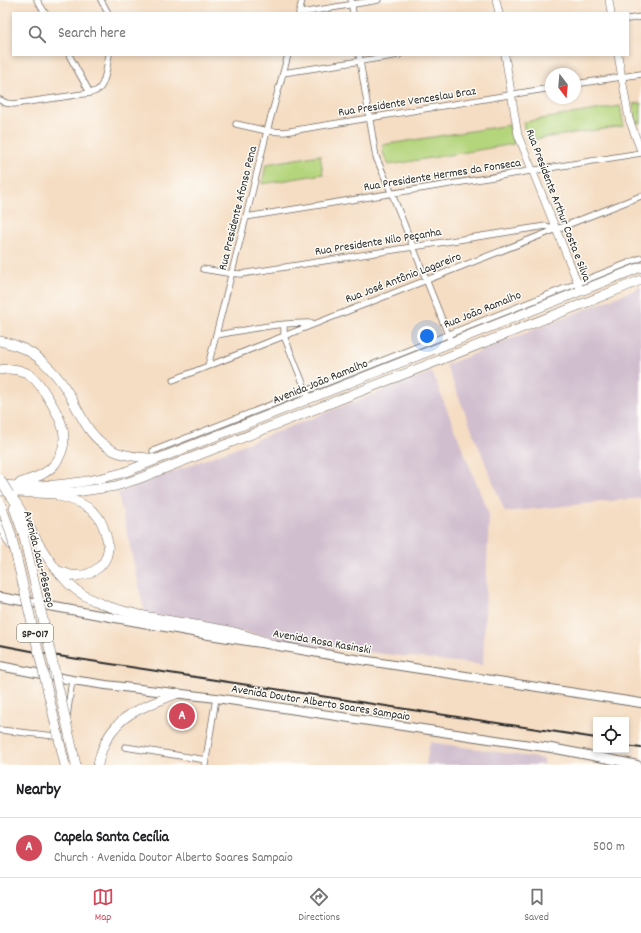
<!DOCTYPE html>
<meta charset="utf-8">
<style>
:root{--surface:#fff;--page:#f2f2f2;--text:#202124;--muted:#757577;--line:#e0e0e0;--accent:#d1495b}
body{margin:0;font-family:Dekko,sans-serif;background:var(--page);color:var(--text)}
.controls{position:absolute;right:12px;bottom:12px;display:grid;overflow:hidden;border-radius:0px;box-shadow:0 2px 6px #0003}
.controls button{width:36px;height:36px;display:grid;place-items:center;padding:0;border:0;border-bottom:1px solid var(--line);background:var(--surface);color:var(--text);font:20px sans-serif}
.compass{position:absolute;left:545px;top:68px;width:36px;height:36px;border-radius:50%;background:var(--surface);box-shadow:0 2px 6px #0003;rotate:164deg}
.you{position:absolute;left:427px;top:336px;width:14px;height:14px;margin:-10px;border:3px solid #fff;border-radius:50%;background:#1a73e8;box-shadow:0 0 0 6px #1a73e833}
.badge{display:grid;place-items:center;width:26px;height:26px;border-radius:50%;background:var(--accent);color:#fff;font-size:13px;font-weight:700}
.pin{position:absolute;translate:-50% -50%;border:2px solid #fff;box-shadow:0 1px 4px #0006}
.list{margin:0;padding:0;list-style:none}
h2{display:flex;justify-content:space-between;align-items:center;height:52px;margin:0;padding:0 16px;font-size:17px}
h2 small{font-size:13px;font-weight:400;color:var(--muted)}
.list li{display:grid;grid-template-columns:26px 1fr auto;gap:12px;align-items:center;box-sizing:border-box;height:60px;padding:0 16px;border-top:1px solid var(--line)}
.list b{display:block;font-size:15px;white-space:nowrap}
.list p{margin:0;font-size:13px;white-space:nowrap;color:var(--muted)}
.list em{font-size:13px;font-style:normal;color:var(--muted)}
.icon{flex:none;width:22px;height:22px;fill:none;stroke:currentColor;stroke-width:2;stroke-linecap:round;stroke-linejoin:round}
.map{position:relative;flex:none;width:641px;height:765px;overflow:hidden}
.search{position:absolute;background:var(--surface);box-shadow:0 2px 6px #0003;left:12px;right:12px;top:12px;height:44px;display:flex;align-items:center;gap:10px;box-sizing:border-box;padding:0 14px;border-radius:0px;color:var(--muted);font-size:15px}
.sheet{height:112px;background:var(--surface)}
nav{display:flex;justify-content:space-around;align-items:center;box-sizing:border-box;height:56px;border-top:1px solid var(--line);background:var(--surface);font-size:11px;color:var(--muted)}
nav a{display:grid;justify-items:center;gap:2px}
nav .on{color:var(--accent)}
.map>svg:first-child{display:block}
</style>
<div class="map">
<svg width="641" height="765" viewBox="0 0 641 765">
<rect width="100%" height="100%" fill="#fdfcf7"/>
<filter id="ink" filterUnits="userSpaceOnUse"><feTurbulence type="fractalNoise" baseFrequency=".025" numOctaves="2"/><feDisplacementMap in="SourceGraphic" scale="8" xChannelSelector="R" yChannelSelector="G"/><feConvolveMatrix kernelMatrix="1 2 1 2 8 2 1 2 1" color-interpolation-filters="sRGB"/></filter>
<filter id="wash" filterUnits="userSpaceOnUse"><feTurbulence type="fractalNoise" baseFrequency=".012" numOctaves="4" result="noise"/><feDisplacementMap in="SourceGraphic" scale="16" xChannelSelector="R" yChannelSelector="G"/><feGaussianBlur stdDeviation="0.9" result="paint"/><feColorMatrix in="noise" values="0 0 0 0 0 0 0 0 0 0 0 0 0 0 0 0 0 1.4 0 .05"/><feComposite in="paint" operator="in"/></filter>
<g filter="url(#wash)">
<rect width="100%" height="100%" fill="#f5ddc3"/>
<path fill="#d0bdce" d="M641,287V498L505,512L446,365Z
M432,372L489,515L483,665L314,646L145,613L118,493Z
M430,742L544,759L543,765H426Z"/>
<path fill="#b5d57d" stroke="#708054" d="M641,103V123H637L633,104Z
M620,106L624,126L529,140L525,131L523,122Z
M509,125L514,144L389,165L384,155L382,145Z
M320,155L323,174L262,184L266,164Z"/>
</g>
<g filter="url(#ink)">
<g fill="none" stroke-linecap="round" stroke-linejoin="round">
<defs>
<path id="minor" d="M37,0L45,13
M101,0L108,13
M351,0L353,13
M299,13L302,0
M301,13L378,0
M628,19L641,17
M69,55L90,93
M359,55L376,157L392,194L449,337
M283,73L399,55
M575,84L641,74
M0,100L6,103L14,104L90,93C93,92 97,91 99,89C106,82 107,64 109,55
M236,124L267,131L284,132L551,88
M246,217L641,153
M203,269L227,273L241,274L527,229L546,226L555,229
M284,324V336L309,398
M216,335C248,330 280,322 312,323
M208,366L246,217L267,131L288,55
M173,380L284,336L641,196
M153,451L306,391L641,258
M67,717L72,680
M0,730L64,737
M125,747L206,760
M205,765L216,698"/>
<path id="tertiary" d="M496,0L499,13
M609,0L611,13
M505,55L518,135L581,291
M618,55L629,119L641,151"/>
<path id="secondary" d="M0,597L209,635L273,645L342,657L641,703
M0,666L72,680L106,685L216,698L489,739L551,748L619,761L637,765"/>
<path id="primary" d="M0,341C9,343 18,346 26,350C41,357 59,377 67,391C82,415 87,437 114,451C127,457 142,457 156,459"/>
<path id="trunk" d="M0,370C9,368 18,369 27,373C36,378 42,388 47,396C61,418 73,440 55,464C46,475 33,478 20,483
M0,485C42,488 85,484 125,472L641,267
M0,491L54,494L76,492L116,486L138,479L158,471L590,301L641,280
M9,494C20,505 24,518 32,532C42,550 54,569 69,584C90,604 121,611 149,617C174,622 199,625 224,630C241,633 257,639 273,645
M59,496C72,499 85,504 95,513C100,518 103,525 105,532C107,538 109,544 108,550C106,568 87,578 71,575C67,574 63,572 59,571
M14,508L23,533L39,602
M0,525L12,546
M98,765C102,741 116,720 138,710C151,703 165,699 178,693"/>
</defs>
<use href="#minor" stroke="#726960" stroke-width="7"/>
<use href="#tertiary" stroke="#726960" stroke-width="8"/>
<use href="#secondary" stroke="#726960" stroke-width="10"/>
<use href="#primary" stroke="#726960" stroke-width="10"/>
<use href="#trunk" stroke="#726960" stroke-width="10"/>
<use href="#minor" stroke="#fff" stroke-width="5.5"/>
<use href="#tertiary" stroke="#fff" stroke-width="7"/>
<use href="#secondary" stroke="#fff" stroke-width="8"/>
<use href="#primary" stroke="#fff" stroke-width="9"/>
<use href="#trunk" stroke="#fff" stroke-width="9"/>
<path stroke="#2b2b2b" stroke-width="2" d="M0,645L52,655L596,738
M626,746L641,748"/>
<defs>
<path id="trunk-bridge" d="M0,479L9,494
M0,502L11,534L65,765
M39,602L76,765"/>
</defs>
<use href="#trunk-bridge" stroke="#726960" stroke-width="10" stroke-linecap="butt"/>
<use href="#trunk-bridge" stroke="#fff" stroke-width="9"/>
</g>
</g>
<g text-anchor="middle" stroke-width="3" stroke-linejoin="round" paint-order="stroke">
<rect fill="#fdfcf7" stroke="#6a6a68" stroke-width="1" x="17" y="624" width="36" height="18" rx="3"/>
<g font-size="11" font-weight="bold" fill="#2b2b2b">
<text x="35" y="637">SP-017</text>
</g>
<g font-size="12" fill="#2b2b2b" stroke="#fdfcf7">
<text transform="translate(407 101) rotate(-9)" y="4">Rua Presidente Venceslau Braz</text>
<text transform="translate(442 174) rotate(-9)" y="4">Rua Presidente Hermes da Fonseca</text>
<text transform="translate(559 205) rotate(69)" y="4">Rua Presidente Arthur Costa e Silva</text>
<text transform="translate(237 208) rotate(-76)" y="4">Rua Presidente Afonso Pena</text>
<text transform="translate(378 241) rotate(-9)" y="4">Rua Presidente Nilo Peçanha</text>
<text transform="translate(403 277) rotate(-21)" y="4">Rua José Antônio Lagareiro</text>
<text transform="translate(482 309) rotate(-22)" y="4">Rua João Ramalho</text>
<text transform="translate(320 381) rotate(-22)" y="4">Avenida João Ramalho</text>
<text transform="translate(40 559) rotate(76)" y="4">Avenida Jacu-Pêssego</text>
<text transform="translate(322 641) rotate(10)" y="4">Avenida Rosa Kasinski</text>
<text transform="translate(321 702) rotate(9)" y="4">Avenida Doutor Alberto Soares Sampaio</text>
</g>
</g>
</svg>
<div class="controls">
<button><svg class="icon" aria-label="locate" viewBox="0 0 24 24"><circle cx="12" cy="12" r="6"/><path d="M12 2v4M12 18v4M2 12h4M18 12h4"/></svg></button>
</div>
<svg class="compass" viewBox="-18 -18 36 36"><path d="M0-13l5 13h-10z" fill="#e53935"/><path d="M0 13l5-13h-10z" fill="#757577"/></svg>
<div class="you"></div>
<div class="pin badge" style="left:182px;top:716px">A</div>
<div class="search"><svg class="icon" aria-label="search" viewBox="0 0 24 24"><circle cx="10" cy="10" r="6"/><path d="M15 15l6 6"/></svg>Search here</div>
</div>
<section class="sheet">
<h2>Nearby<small></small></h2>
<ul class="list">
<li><span class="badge">A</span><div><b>Capela Santa Cecília</b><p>Church · Avenida Doutor Alberto Soares Sampaio</p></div><em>500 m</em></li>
</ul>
</section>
<nav>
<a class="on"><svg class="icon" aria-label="map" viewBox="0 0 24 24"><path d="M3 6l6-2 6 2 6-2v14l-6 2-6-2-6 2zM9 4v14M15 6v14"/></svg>Map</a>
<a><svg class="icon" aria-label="directions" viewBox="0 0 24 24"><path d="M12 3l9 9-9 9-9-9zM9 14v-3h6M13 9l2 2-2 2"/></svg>Directions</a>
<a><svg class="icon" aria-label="saved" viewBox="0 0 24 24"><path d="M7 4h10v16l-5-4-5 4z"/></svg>Saved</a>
</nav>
